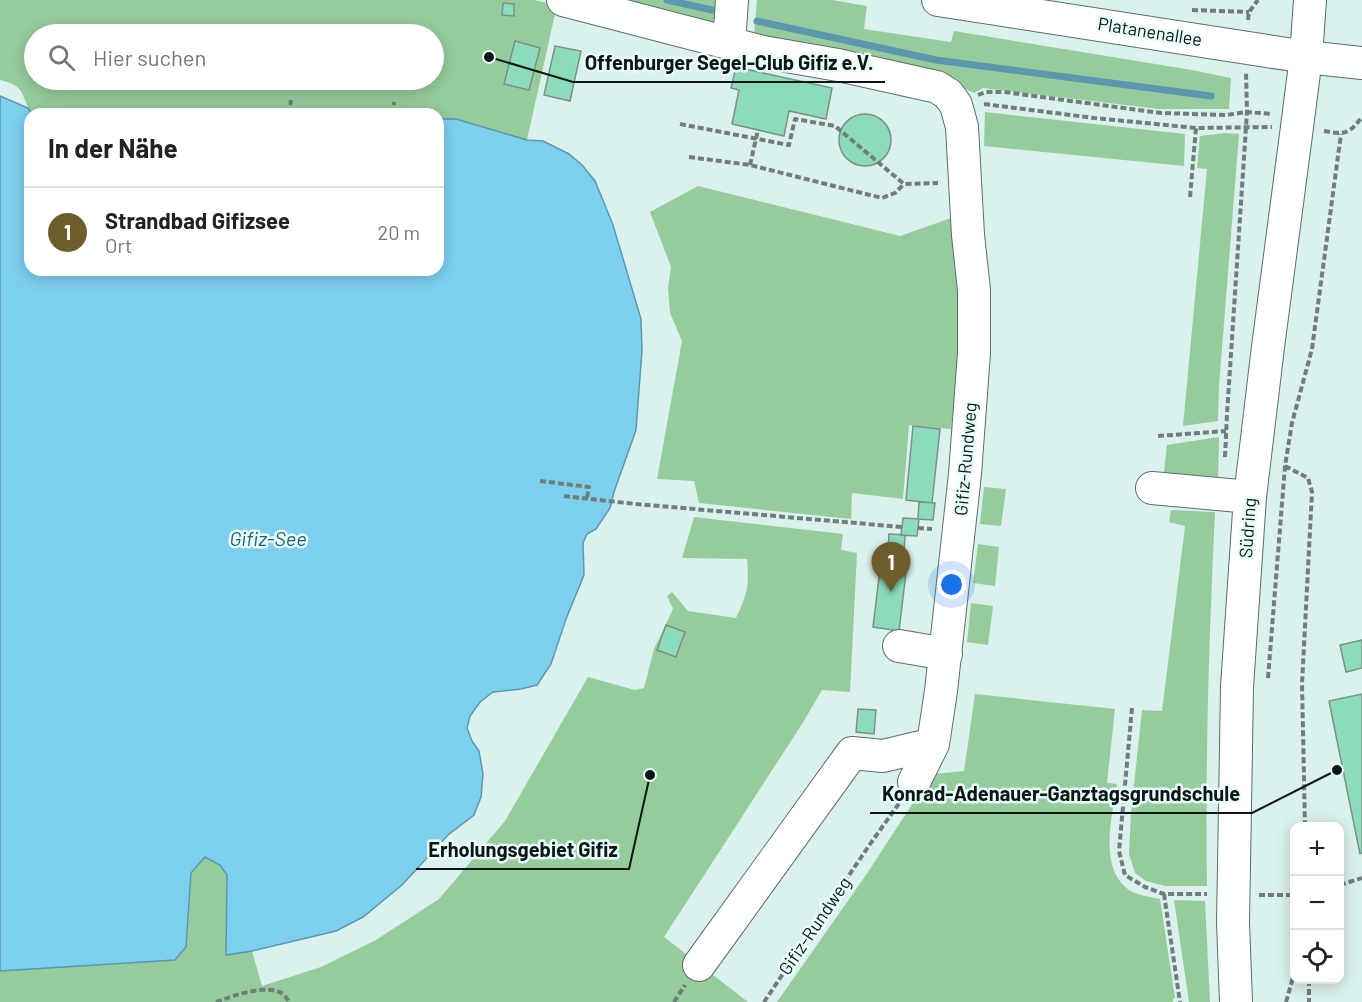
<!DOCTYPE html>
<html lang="de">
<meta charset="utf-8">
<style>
:root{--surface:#fff;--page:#f2f2f2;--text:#222;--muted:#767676;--line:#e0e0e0;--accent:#6e5d2b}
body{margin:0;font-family:Barlow,sans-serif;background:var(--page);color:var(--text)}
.controls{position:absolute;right:18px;bottom:18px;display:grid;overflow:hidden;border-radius:12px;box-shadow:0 3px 15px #0003}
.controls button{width:54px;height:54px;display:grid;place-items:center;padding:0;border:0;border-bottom:2px solid var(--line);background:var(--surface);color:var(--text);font:30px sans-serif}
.you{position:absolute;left:952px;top:585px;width:21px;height:21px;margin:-15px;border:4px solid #fff;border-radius:50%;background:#1a73e8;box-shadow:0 0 0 9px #1a73e833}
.badge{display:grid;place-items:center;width:39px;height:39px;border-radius:50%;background:var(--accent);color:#fff;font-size:20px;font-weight:700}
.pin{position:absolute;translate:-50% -50px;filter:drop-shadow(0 2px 3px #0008)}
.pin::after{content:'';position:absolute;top:32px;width:21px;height:18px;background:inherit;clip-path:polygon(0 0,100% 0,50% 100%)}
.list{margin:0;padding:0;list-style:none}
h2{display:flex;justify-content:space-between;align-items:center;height:78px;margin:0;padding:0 24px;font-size:26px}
h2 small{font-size:20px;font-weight:400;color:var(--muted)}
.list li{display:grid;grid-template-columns:39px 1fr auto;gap:18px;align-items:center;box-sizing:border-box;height:90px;padding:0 24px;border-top:2px solid var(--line)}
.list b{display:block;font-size:22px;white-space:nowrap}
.list p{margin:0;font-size:20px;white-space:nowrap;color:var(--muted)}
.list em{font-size:20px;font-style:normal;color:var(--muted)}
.icon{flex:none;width:33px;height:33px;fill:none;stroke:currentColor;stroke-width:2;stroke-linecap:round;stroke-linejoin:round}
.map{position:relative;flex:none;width:1362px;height:1002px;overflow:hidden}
.search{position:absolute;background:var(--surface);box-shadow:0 3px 15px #0003;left:24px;top:24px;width:420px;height:66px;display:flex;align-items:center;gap:15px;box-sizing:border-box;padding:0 21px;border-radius:33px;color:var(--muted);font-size:22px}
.panel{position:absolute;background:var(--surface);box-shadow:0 3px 15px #0003;left:24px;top:108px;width:420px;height:168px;border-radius:18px}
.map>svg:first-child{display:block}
</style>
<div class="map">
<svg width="1362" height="1002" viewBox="0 0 1362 1002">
<rect width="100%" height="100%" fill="#daf1ed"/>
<path fill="#96cc9c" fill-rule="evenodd" d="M0,0H534L557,5L527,140L456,119H438V114H32C20,95 27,86 0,80ZM34,34H434V80H34Z
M596,0H722L721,9L710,26Z
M757,0H832L867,6L864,29L951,42L954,31L1192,70L1231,78L1229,109H1159L983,88L974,93L943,79L754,36Z
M985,112L1185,134L1184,166L984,146Z
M1226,133L1239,134L1219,386L1218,421L1183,426L1207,169L1197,168L1200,136Z
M698,186L900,236L954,217L961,347L951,429L909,425L903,499L852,493L851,519L699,503L694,481L657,479L682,341L670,313L668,288L671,267L650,212Z
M1219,437L1218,485L1163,480L1167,445Z
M984,487L1006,489L1001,526L980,524Z
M1171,510L1215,512C1209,637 1205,762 1207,886H1165L1146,881L1135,873L1129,854L1131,813L1142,710L1162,711L1185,526L1169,522Z
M694,517L843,534L841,550L857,553L850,692L822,690L802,724L664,937L748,1002H0V971L175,960L188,926L191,873L205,857L220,865L227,875L226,955L252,951L262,986L321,967L376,940L439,899L505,821L588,677L635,690L644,688L654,649L673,609L667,596L672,592L688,611L736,618C748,593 749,586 747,559L682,558Z
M978,544L999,547L995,586L973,583Z
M971,603L993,606L988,645L967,642Z
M975,694L1115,709L1107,783L1117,784C1112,816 1098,868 1129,890C1137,895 1150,897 1160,899L1175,998L1173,999V1002H777L866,875L926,783L934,774L964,771Z
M1174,900L1205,901L1210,1002H1189Z"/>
<path fill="#7dcfee" stroke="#5b98ad" stroke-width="1.5" d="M0,96L28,108L32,114H30V270H438V119H456L527,140L543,141L569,154L582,165L595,181L613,225L641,319L642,350L636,430L614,492L610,508L596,529L587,534L583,543L584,575L566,619L551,664L537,685L521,689L493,692L480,702L470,716L467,728L472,741L479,751L483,774L481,797L474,815L448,835L402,885L363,917L336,931L252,951L226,955L227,875L220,865L205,857L191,873L186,947L175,960L0,971Z"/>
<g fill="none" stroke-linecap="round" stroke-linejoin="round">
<path stroke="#5b98ad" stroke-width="7" d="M667,0L712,10
M757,21L936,60L1211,96"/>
</g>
<path fill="#8cdcbc" stroke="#7d8f87" stroke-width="1.5" d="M503,3L514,4V16L502,15Z
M515,41L540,48L529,90L504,84Z
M555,46L581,51L570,101L544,95Z
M736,67L832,88L826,119L789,111L784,136L732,124L739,90L731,88Z
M839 140a26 26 0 1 1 52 0a26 26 0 1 1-52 0Z
M913,426L940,429L932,503L906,500Z
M919,502L935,503L933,520L918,519Z
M903,518L919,519L917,536L901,535Z
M889,534L905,535L904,552L888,551Z
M882,553L908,556L899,631L873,627Z
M666,625L685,632L676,657L657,650Z
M1362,640V668L1346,672L1340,645Z
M1362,694V853L1360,854L1329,701Z
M858,709L876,710L874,734L856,732Z"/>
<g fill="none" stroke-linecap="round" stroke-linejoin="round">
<defs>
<path id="minor" d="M563,0L763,52L838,65L937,87L948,94L956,105L962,127L968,235L974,290V353L965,474L941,691L933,744L914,782
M938,0L1306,57L1362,63
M729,44L732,0
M1152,488L1250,497
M899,646L946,654
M1234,865L1237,687L1250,497L1268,347L1297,127L1306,57L1310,0
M1233,922L1236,1002
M699,965L852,753L883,756L933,744"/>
</defs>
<use href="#minor" stroke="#5a6e6c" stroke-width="34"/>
<path stroke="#6e7e7b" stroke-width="4" stroke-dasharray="6 3" stroke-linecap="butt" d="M1192,10L1249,12
M1248,20L1249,12L1258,0
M978,95L986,92H1004L1161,113L1226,115L1247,112L1272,114
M984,104L1094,118L1196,128L1272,127
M289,114L291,100
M393,114L394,102
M680,124L789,145L795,119L835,126L904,184L938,183
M1324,131C1345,135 1349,134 1362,117
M689,157L750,165L882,198L895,193L904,184
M750,165L758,130
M1190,197L1196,128
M1158,436L1226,431
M1225,457L1227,414L1247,112L1246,73
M1285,466L1308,478L1312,492L1302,684L1305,826
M540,481L589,487L587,498
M564,496L636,504L902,527
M918,528L932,529
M1268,678L1285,466L1292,423L1312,349L1341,134
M1132,708L1119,851L1125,875L1145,887L1164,894H1207
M1340,885L1362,878
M1164,894L1180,1002
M1259,895H1294
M1309,980V1002
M216,1002C233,996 267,983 283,994C284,995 289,1001 289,1002
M674,1002L685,985
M764,1002L868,847L900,802
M1286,1002L1294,974"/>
<use href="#minor" stroke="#fff" stroke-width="32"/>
<defs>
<path id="minor-bridge" d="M1233,922L1234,865"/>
</defs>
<use href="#minor-bridge" stroke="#5a6e6c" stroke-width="34" stroke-linecap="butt"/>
<use href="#minor-bridge" stroke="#fff" stroke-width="32"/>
</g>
<g text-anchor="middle" stroke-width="5" stroke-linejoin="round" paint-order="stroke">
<g font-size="18" fill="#0d1614" stroke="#e7fefb">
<text transform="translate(1150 32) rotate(9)" y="6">Platanenallee</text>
<text transform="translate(966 459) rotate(-85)" y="6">Gifiz-Rundweg</text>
<text transform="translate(1248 528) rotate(-86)" y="6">Südring</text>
<text transform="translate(815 926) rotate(-56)" y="6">Gifiz-Rundweg</text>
</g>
<g font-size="20" font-style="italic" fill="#1f6075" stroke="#e7fefb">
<text x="268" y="546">Gifiz-See</text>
</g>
</g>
<path fill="none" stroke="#0d1614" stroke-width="2" d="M489 57L573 82H885M1337 770L1252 813H870M650 775L629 869H416"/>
<g fill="#0d1614" stroke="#e7fefb" stroke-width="2">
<circle cx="489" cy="57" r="6"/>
<circle cx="1337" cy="770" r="6"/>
<circle cx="650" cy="775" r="6"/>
</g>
<g font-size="20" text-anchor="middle" font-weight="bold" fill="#0d1614" stroke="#e7fefb" stroke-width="5" stroke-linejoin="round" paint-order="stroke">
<text x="729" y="70">Offenburger Segel-Club Gifiz e.V.</text>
<text x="1061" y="801">Konrad-Adenauer-Ganztagsgrundschule</text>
<text x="523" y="857">Erholungsgebiet Gifiz</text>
</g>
</svg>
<div class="controls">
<button>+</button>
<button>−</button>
<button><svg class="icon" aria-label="locate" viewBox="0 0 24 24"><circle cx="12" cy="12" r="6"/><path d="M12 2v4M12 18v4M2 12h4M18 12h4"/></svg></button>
</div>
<div class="you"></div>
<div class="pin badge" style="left:891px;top:592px">1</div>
<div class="search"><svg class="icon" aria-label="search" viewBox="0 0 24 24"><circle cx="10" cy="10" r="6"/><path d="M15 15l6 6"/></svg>Hier suchen</div>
<section class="panel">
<h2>In der Nähe<small></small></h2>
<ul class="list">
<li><span class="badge">1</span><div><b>Strandbad Gifizsee</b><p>Ort</p></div><em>20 m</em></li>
</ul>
</section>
</div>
